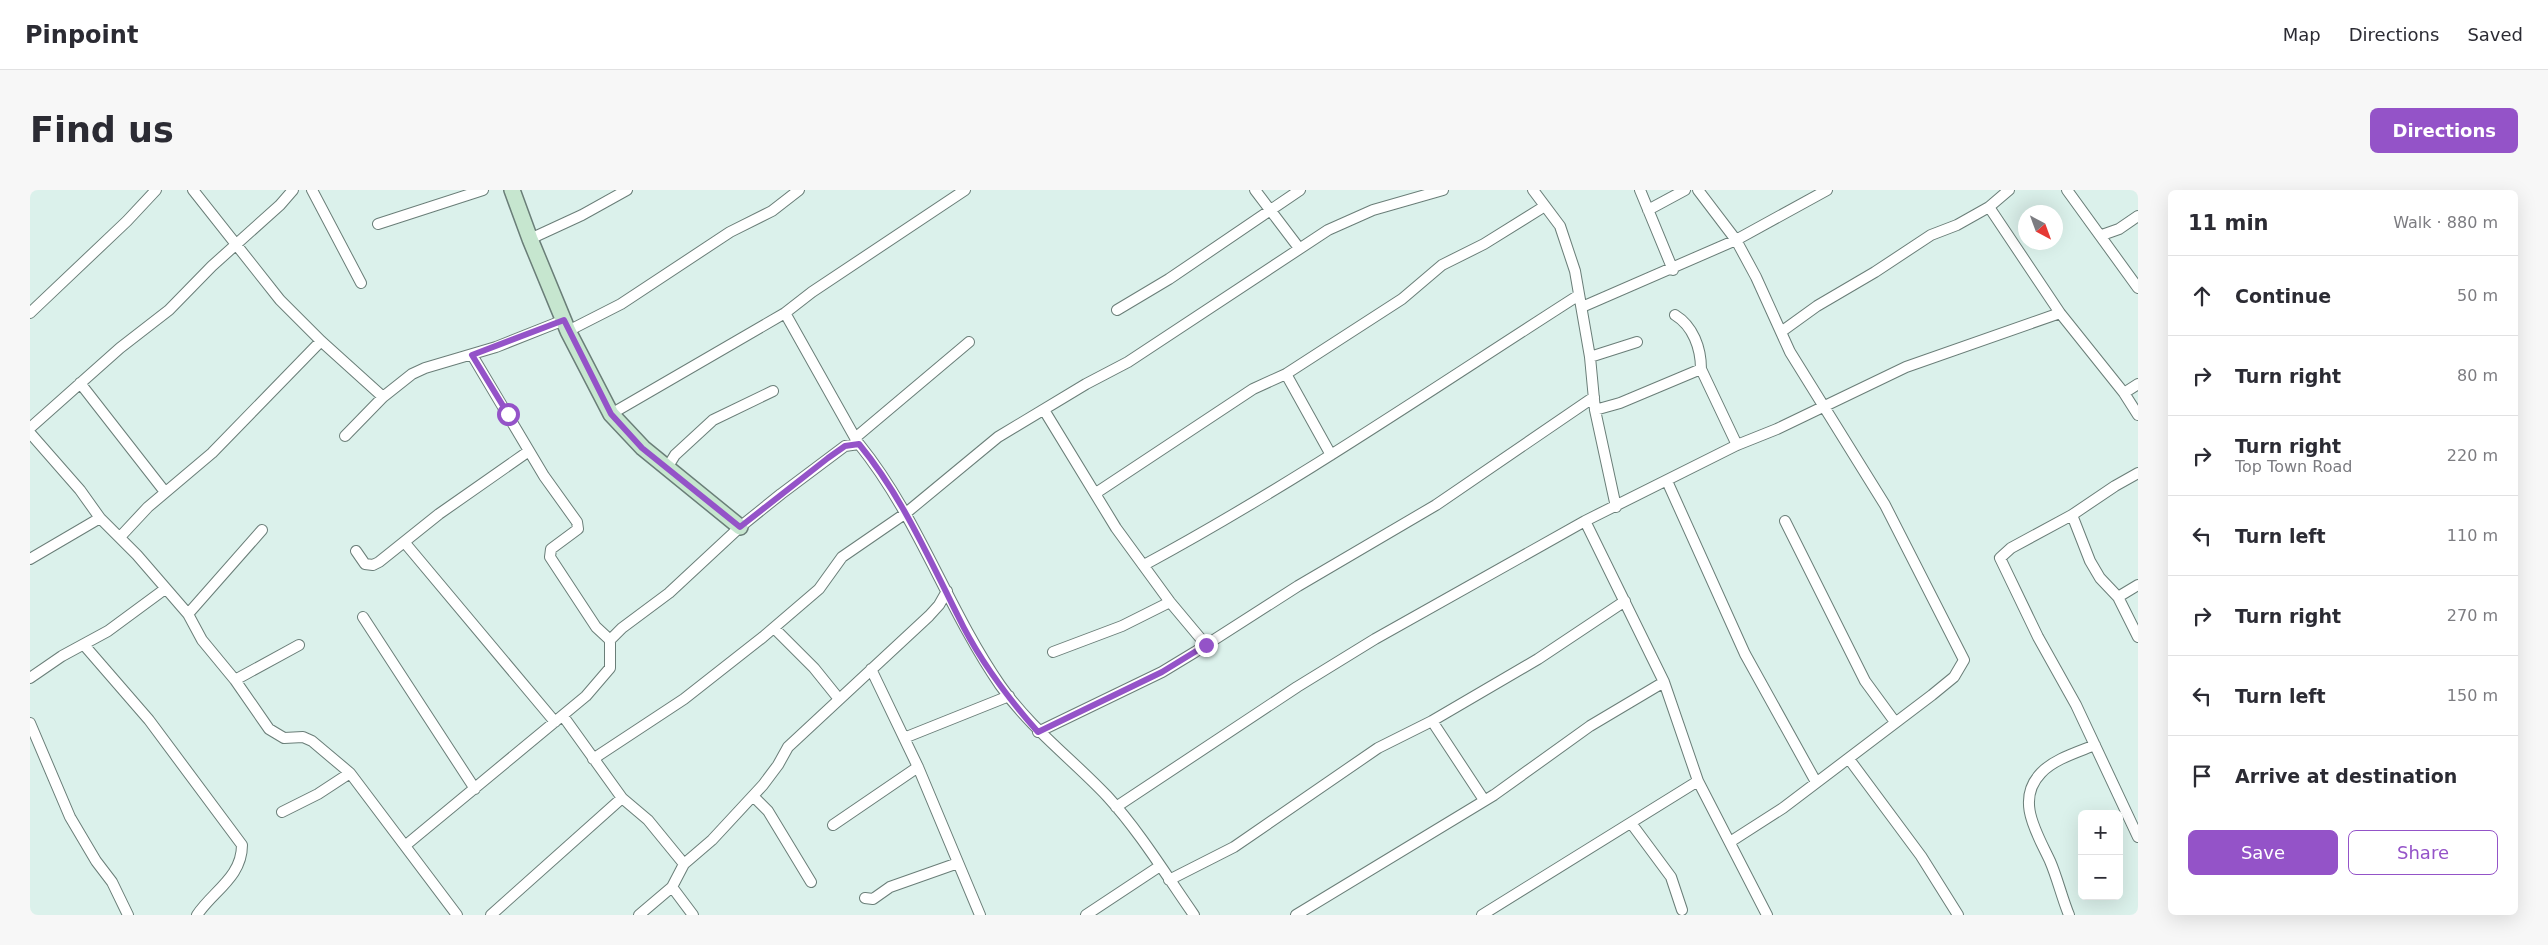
<!DOCTYPE html>
<meta charset="utf-8">
<style>
:root{--surface:#fff;--page:#f7f7f7;--text:#2b2b33;--muted:#7c7c81;--line:#e1e1e2;--accent:#9453c8}
body{margin:0;font-family:"DejaVu Sans",sans-serif;background:var(--page);color:var(--text)}
.controls{position:absolute;right:15px;bottom:15px;display:grid;overflow:hidden;border-radius:8px;box-shadow:0 5px 20px #0002}
.controls button{width:45px;height:45px;display:grid;place-items:center;padding:0;border:0;border-bottom:1px solid var(--line);background:var(--surface);color:var(--text);font:25px sans-serif}
.compass{position:absolute;left:1988px;top:15px;width:45px;height:45px;border-radius:50%;background:var(--surface);box-shadow:0 5px 20px #0002;rotate:139deg}
.stop{position:absolute;width:15px;height:15px;margin:-11px;border:4px solid #9453c8;border-radius:50%;background:#fff}
.stop.end{background:#9453c8;border-color:#fff;box-shadow:0 1px 5px #0008}
.list{margin:0;padding:0;list-style:none}
h2{display:flex;justify-content:space-between;align-items:center;height:65px;margin:0;padding:0 20px;font-size:21px}
h2 small{font-size:16px;font-weight:400;color:var(--muted)}
.list li{display:grid;grid-template-columns:32px 1fr auto;gap:15px;align-items:center;box-sizing:border-box;height:80px;padding:0 20px;border-top:1px solid var(--line)}
.list b{display:block;font-size:19px;white-space:nowrap}
.list p{margin:0;font-size:16px;white-space:nowrap;color:var(--muted)}
.list em{font-size:16px;font-style:normal;color:var(--muted)}
.actions{display:flex;gap:10px;padding:15px 20px}
.actions a{flex:1;padding:11px 0;border:1px solid var(--accent);border-radius:8px;text-align:center;font-size:18px;color:var(--accent)}
.actions .main{background:var(--accent);color:#fff}
.icon{flex:none;width:28px;height:28px;fill:none;stroke:currentColor;stroke-width:2;stroke-linecap:round;stroke-linejoin:round}
.map{position:relative;flex:none;width:2108px;height:725px;overflow:hidden;border-radius:8px}
header{display:flex;align-items:center;gap:30px;box-sizing:border-box;height:70px;padding:0 25px;background:var(--surface);border-bottom:1px solid var(--line)}
header strong{font-size:24px}
nav{display:flex;gap:28px;margin-inline-start:auto;font-size:18px}
.intro{display:flex;align-items:center;justify-content:space-between;box-sizing:border-box;height:120px;padding:0 30px}
h1{margin:0;font-size:35px}
.button{padding:12px 22px;border-radius:8px;background:var(--accent);color:#fff;font-size:18px;font-weight:700}
main{display:flex;gap:30px;padding:0 30px}
aside{flex:1;background:var(--surface);border-radius:8px;box-shadow:0 5px 20px #0002}
.map>svg:first-child{display:block}
</style>
<header>
<strong>Pinpoint</strong>
<nav><a>Map</a><a>Directions</a><a>Saved</a></nav>
</header>
<div class="intro"><h1>Find us</h1><a class="button">Directions</a></div>
<main>
<div class="map">
<svg width="2108" height="725" viewBox="0 0 2108 725">
<rect width="100%" height="100%" fill="#dbf1eb"/>
<g fill="none" stroke-linecap="round" stroke-linejoin="round">
<defs>
<path id="street" d="M163,0L250,110L291,151L353,207
M282,0L331,93
M1225,0L1269,58
M1503,0L1530,36L1545,81L1560,167L1565,220L1586,317
M1610,0L1643,80
M1668,0L1706,50L1726,87L1760,162L1855,315L1934,470L1924,487L1902,505L1753,618L1700,652
M2037,0L2108,98
M1959,17L2030,123L2094,203L2108,225
M1618,20L1655,0
M348,34L453,0
M2072,45L2089,39L2108,26
M500,49L552,25L597,0
M1552,117L1706,50L1797,0
M1087,120L1139,89L1270,0
M0,123L97,31L126,0
M755,123L828,253
M1645,125C1663,136 1671,158 1671,179L1707,255
M538,141L591,114L700,42L742,21L769,0
M1751,142L1787,116L1845,82L1901,45L1927,35L1959,17L1979,0
M442,165L514,286L547,332L548,339L521,359L520,367L566,437L580,450
M1560,167L1607,152
M1256,184L1301,265
M50,193L135,302
M2094,203L2108,194
M1014,220L1086,338L1140,412L1176,455
M1565,220L1590,213L1671,179
M581,224L755,123L782,102L935,0
M0,238L90,158L139,120L182,76L250,15L263,0
M0,243L50,300L70,328L107,365L158,424L172,450L205,490L239,539L254,548L273,547L282,551L320,583L427,725
M315,246L353,207L382,184L395,178L466,157L534,130
M825,248L939,152
M637,278L645,265L683,230L743,201
M1637,291L1715,464L1786,592
M1066,303L1223,199L1256,184L1372,109L1412,75L1454,54L1515,16
M2042,325L2085,296L2108,283
M1755,331L1835,491L1865,532
M90,347L118,317L182,263L291,151
M375,353L525,532
M326,361L335,374L343,375L349,372L409,324L499,261
M0,369L70,328
M1114,375C1264,294 1405,197 1549,105
M2088,407L2108,395
M158,424L232,340
M333,427L445,599
M744,438L784,478L809,509
M2108,447L2088,407L2070,388L2060,371L2042,325L1981,358L1970,368L2008,447L2046,515L2108,647
M54,455L119,530L212,655C212,687 183,701 167,725
M1023,462L1092,436L1140,412
M841,479L888,577L950,725
M0,488L32,466L78,441L135,399
M205,490L269,455
M533,526L592,608L618,630L654,674
M1402,531L1454,610
M0,533L40,627L66,671L82,692L98,725
M1008,542L1132,482L1165,462L1268,396L1406,315L1564,207
M874,548L979,506
M563,569L654,509L733,447L789,399L812,367L876,323L968,247L1056,194L1098,172L1298,40L1343,20L1413,0
M1819,569L1891,666L1928,725
M723,606L738,621L781,692
M1086,617L1267,497L1345,449L1555,331
M252,622L288,604L320,583
M1601,633L1641,687L1652,720
M803,635L888,577
M376,655L556,506L580,478V450L592,438L639,403L710,337L751,304L815,256L829,254C888,327 917,418 970,495C1000,538 1041,568 1077,606C1110,642 1136,685 1164,725
M1139,690L1204,657L1348,558L1402,531L1508,469L1595,411
M642,697L663,725
M835,708L843,709L860,697L928,673
M461,725L592,608
M609,725L642,697L654,674L682,650L733,595L748,575L758,557L899,426L909,415L917,401
M1056,725L1130,676
M1266,725L1464,605L1560,536L1634,492
M1452,725L1668,591
M1737,725L1668,591L1634,492L1555,331L1707,255L1747,239L1876,177L2030,123
M2039,725C2032,708 2027,687 2020,671C2007,643 1985,610 2011,583C2024,569 2048,562 2065,555"/>
<path id="secondary" d="M482,0L500,49L538,141L581,224L613,258L710,337"/>
</defs>
<use href="#street" stroke="#6a7e78" stroke-width="12"/>
<use href="#secondary" stroke="#6a7e78" stroke-width="18"/>
<use href="#street" stroke="#fff" stroke-width="10"/>
<use href="#secondary" stroke="#c6e6cf" stroke-width="15"/>
</g>
<g fill="none" stroke-linecap="round" stroke-linejoin="round">
<path stroke="#9453c8" stroke-width="6" d="M478,224L442,165L534,130L581,224L612,258L710,337L798,268L815,256L829,254C871,305 898,366 928,426C948,468 977,507 1008,542L1132,482L1176,455"/>
</g>
</svg>
<div class="controls">
<button>+</button>
<button>−</button>
</div>
<svg class="compass" viewBox="-18 -18 36 36"><path d="M0-13l5 13h-10z" fill="#e53935"/><path d="M0 13l5-13h-10z" fill="#7c7c81"/></svg>
<div class="stop" style="left:478px;top:224px"></div>
<div class="stop end" style="left:1176px;top:455px"></div>
</div>
<aside>
<h2>11 min<small>Walk · 880 m</small></h2>
<ul class="list">
<li><svg class="icon" aria-label="ahead" viewBox="0 0 24 24"><path d="M12 20V5M6 11l6-6 6 6"/></svg><div><b>Continue</b></div><em>50 m</em></li>
<li><svg class="icon" aria-label="right" viewBox="0 0 24 24"><path d="M7 20v-9h11M14 6l5 5-5 5"/></svg><div><b>Turn right</b></div><em>80 m</em></li>
<li><svg class="icon" aria-label="right" viewBox="0 0 24 24"><path d="M7 20v-9h11M14 6l5 5-5 5"/></svg><div><b>Turn right</b><p>Top Town Road</p></div><em>220 m</em></li>
<li><svg class="icon" aria-label="left" viewBox="0 0 24 24"><path d="M17 20v-9H6M10 6l-5 5 5 5"/></svg><div><b>Turn left</b></div><em>110 m</em></li>
<li><svg class="icon" aria-label="right" viewBox="0 0 24 24"><path d="M7 20v-9h11M14 6l5 5-5 5"/></svg><div><b>Turn right</b></div><em>270 m</em></li>
<li><svg class="icon" aria-label="left" viewBox="0 0 24 24"><path d="M17 20v-9H6M10 6l-5 5 5 5"/></svg><div><b>Turn left</b></div><em>150 m</em></li>
<li><svg class="icon" aria-label="arrive" viewBox="0 0 24 24"><path d="M6 21V4h12l-3 4 3 4H6"/></svg><div><b>Arrive at destination</b></div></li>
</ul>
<div class="actions"><a class="main">Save</a><a>Share</a></div>
</aside>
</main>
